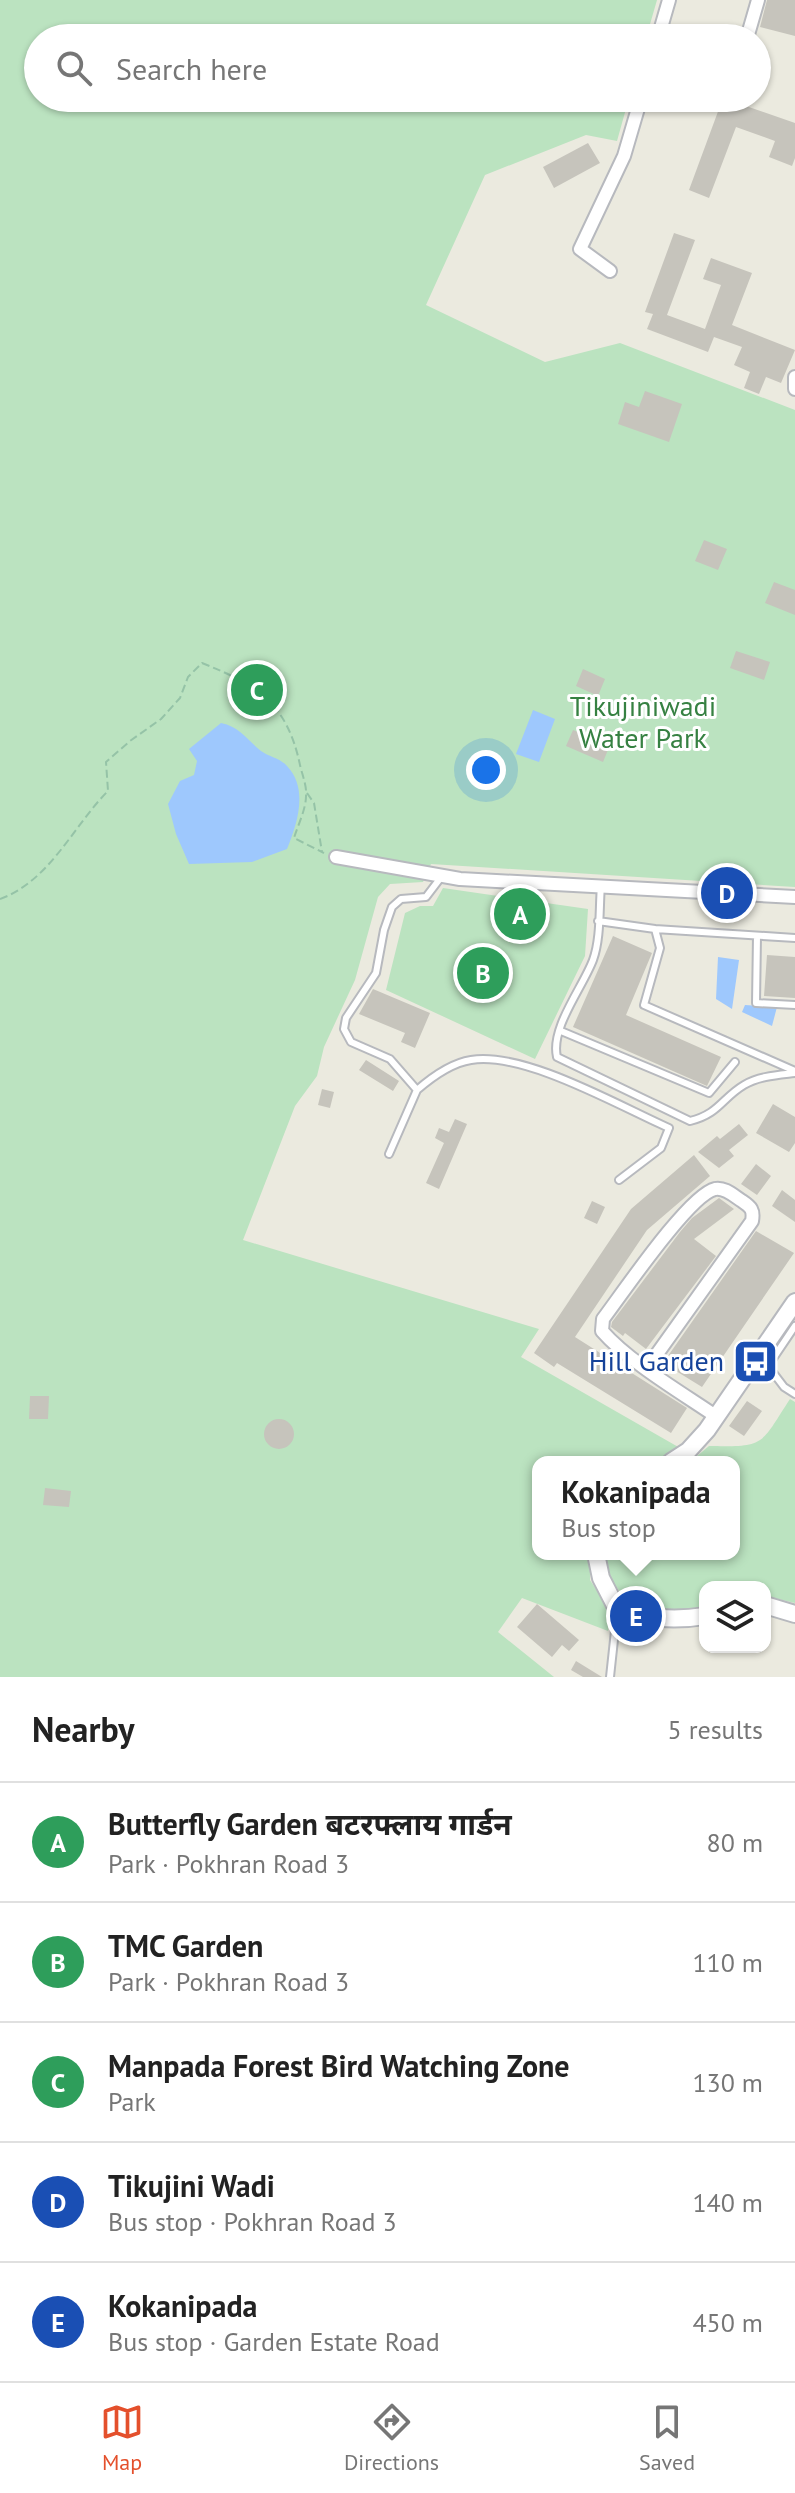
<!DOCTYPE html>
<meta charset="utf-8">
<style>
:root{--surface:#fff;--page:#f2f2f2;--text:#222;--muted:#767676;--line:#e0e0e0;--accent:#e4502c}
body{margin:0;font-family:"PT Sans","Noto Sans Devanagari",sans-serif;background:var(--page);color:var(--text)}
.controls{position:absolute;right:24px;bottom:24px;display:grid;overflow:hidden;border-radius:16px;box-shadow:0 2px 6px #0004}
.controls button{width:72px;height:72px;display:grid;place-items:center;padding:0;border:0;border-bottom:2px solid var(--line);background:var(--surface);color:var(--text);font:40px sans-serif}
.you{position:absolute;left:486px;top:770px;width:28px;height:28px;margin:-20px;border:6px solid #fff;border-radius:50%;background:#1a73e8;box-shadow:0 0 0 12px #1a73e833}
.badge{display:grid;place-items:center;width:52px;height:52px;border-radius:50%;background:var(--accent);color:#fff;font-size:26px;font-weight:700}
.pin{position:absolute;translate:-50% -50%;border:4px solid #fff;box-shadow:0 2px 8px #0006}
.popup{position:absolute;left:532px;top:1456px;width:208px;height:104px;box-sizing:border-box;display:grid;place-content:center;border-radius:16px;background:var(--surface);filter:drop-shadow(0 2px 6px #0005);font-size:26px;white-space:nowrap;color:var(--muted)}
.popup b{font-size:30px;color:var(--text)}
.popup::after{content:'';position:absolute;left:50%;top:100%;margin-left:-16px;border:16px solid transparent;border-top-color:var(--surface)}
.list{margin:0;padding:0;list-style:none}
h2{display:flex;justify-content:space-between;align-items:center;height:104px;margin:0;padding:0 32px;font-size:34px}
h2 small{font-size:26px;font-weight:400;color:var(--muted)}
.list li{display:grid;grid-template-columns:52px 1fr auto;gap:24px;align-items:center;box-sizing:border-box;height:120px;padding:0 32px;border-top:2px solid var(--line)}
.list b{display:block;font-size:30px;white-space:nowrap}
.list p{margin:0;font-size:26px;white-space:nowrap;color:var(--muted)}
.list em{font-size:26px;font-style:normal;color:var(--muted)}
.icon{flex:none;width:44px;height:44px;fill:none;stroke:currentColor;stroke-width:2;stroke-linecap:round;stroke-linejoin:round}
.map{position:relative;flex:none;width:795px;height:1677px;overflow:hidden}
.search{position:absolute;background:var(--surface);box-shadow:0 2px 6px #0004;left:24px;right:24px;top:24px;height:88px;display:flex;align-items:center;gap:20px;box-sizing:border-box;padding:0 28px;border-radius:44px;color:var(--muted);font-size:30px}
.sheet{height:704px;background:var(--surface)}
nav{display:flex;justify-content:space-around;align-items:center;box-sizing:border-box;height:112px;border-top:2px solid var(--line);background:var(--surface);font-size:22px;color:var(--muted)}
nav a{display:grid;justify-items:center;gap:4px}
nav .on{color:var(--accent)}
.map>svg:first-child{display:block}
</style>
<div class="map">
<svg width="795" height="1677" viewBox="0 0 795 1677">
<rect width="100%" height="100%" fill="#ebeadf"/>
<path fill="#bbe3c0" d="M0,0H657L646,38H38V98H629L617,141L586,135L485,175L426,305L545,362L620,343L795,410V887L431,864L423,882L390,884L378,897L355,980L324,1047L317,1076L295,1106L243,1240L539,1329L521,1357L680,1448L656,1462H538V1554H591L590,1580L611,1612L608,1631L522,1598L498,1632L554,1677H0Z
M443,888L588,909L585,956L535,1059L386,990L405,913L420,906H433Z
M790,1399L795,1402V1603L765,1596V1587H705V1607C657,1616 612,1611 605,1554H734V1462H690L709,1446C766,1447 760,1445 790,1399Z"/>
<path fill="#9ec8fd" d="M533,710L555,719L539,762L516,754Z
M221,723C240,727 246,739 261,751C269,757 280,758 287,766C309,789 297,824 287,849L252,862L189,864L176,834L168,804L180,781L194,775L197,761L189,749Z
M718,957L739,960L732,1009L716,999Z
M745,1005L777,1007L772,1026L742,1012Z"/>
<path fill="#c6c4bc" d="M767,0H795V36L760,27Z
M723,98L795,123V158L792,166L769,157L775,141L736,127L709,198L689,190Z
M588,143L600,163L554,188L543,167Z
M674,233L695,240L667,315L705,329L721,285L703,279L711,258L752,273L732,325L795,350L781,383L766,377L759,394L744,388L750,372L734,365L742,347L714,337L708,352L647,329L653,314L645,312Z
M645,391L682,404L669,442L618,424L625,402L639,407Z
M704,540L727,549L718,570L695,561Z
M774,582L795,590V615L765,603Z
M736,651L770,662L764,680L730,668Z
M583,669L605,679L598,696L576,686Z
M573,730L610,745L603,762L566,746Z
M613,936L652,953L626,1015L721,1057L707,1086L573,1027Z
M767,955L795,957V998L764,996Z
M373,989L430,1013L415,1048L401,1042L405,1033L359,1014Z
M366,1060L399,1081L393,1091L359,1070Z
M322,1089L334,1092L330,1108L318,1105Z
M773,1104L795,1117V1143L789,1152L756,1133Z
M455,1119L467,1124L439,1189L426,1183L444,1143L435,1138L439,1128L449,1132Z
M739,1124L748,1135L729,1150L734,1156L719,1168L698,1152L717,1136L720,1139Z
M694,1155L710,1176L647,1230L575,1337L687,1408L671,1433L557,1363L554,1367L534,1353L631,1209Z
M756,1164L771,1176L757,1195L741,1184Z
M782,1190L795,1200V1222L772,1206Z
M719,1198L734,1209L694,1239L716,1256L646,1349L625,1333L623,1336L611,1327L612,1322L680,1232L692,1218Z
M592,1201L605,1207L597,1224L584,1218Z
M756,1231L794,1253L702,1387L663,1363Z
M30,1396H49L48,1419H29Z
M747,1401L762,1411L744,1436L729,1426Z
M264 1434a15 15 0 1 1 30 0a15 15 0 1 1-30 0Z
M45,1488L71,1491L69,1507L43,1505Z
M537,1604L579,1640L569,1651L562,1645L552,1657L517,1627Z
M576,1661L602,1677H583L571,1670Z"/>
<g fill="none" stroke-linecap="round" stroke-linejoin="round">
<defs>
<path id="service" d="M601,886C599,908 601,938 593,960C583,987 550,1028 557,1057L690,1121C719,1114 722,1098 744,1085C759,1076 778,1075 795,1073
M598,921L655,929L660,948L644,1005L795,1071
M655,929L795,938
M757,936L756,1003L795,1005
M561,1031L709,1093L735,1062
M417,1090C432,1077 451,1063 471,1060C524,1051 619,1106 669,1128L661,1148L619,1180
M389,1154L417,1090L390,1059L351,1042L344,1029L346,1018L376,973L384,930L392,907L401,899L426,897L442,876
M795,1326L768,1366L784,1387L795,1394
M610,1677L617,1612"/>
<path id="minor" d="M658,38L669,0
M747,38L758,0
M610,271L580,249L624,156L641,98
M795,377V389
M336,857L460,879L795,897
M647,1368L752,1221C754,1210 751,1207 742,1201C734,1196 725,1187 715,1189C689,1195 622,1294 603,1319L602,1331C629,1362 682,1393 717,1417"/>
<path id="tertiary" d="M671,1462L688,1451L707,1430L795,1302
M596,1554L601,1578L617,1609C646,1619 675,1621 705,1616
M765,1605L795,1614"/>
</defs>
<use href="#service" stroke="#b7b9be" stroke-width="10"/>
<use href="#minor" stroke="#b7b9be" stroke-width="16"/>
<use href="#tertiary" stroke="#b7b9be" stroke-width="20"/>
<path stroke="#95c3a7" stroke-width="2" stroke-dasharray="8 4" stroke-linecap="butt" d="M307,793L314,803L322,852
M0,899C50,881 73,826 108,791L106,762L130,741L161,719L180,698L188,677L202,663C257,685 287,703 300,765C302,774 307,786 306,796C306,809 298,825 294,838L324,853"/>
<use href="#service" stroke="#fff" stroke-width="6"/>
<use href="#minor" stroke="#fff" stroke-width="12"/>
<use href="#tertiary" stroke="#fff" stroke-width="16"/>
</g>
<defs>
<symbol id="bus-square" viewBox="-11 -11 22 22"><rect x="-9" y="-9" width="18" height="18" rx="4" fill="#1a4fb4" stroke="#fff"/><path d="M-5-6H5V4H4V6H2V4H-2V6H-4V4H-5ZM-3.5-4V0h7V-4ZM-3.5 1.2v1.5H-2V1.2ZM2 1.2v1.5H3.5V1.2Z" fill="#fff"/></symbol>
</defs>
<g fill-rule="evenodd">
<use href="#bus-square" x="730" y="1336" width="51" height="51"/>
</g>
<g text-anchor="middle" stroke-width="6" stroke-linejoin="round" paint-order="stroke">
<g font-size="28" fill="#368142" stroke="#fff">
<text x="643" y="716">Tikujiniwadi<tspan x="643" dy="32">Water Park</tspan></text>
</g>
<g font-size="28" fill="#164399" stroke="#fff" text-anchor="end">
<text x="724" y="1371">Hill Garden</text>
</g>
</g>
</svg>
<div class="controls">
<button><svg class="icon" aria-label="layers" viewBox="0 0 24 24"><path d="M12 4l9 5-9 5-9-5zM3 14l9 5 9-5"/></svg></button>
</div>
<div class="you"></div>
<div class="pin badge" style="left:520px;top:914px;background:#2e9e5b">A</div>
<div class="pin badge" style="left:483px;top:973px;background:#2e9e5b">B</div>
<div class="pin badge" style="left:257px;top:690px;background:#2e9e5b">C</div>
<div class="pin badge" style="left:727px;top:893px;background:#1a4fb4">D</div>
<div class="pin badge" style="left:636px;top:1616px;background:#1a4fb4">E</div>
<div class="popup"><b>Kokanipada</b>Bus stop</div>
<div class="search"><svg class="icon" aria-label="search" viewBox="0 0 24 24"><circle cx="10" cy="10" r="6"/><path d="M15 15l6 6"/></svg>Search here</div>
</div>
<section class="sheet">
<h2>Nearby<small>5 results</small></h2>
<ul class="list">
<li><span class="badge" style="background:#2e9e5b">A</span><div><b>Butterfly Garden बटरफ्लाय गार्डन</b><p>Park · Pokhran Road 3</p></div><em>80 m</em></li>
<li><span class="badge" style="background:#2e9e5b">B</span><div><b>TMC Garden</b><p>Park · Pokhran Road 3</p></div><em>110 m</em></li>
<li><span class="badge" style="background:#2e9e5b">C</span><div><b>Manpada Forest Bird Watching Zone</b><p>Park</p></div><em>130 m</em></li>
<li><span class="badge" style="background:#1a4fb4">D</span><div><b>Tikujini Wadi</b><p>Bus stop · Pokhran Road 3</p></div><em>140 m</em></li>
<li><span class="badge" style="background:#1a4fb4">E</span><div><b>Kokanipada</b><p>Bus stop · Garden Estate Road</p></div><em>450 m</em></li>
</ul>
</section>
<nav>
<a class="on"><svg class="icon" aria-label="map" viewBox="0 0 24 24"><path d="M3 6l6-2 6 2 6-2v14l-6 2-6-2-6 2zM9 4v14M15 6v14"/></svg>Map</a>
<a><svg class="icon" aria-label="directions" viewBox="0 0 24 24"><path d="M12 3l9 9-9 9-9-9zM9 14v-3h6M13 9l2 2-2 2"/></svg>Directions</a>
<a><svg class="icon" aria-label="saved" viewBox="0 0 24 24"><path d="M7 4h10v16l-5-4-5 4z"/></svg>Saved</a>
</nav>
